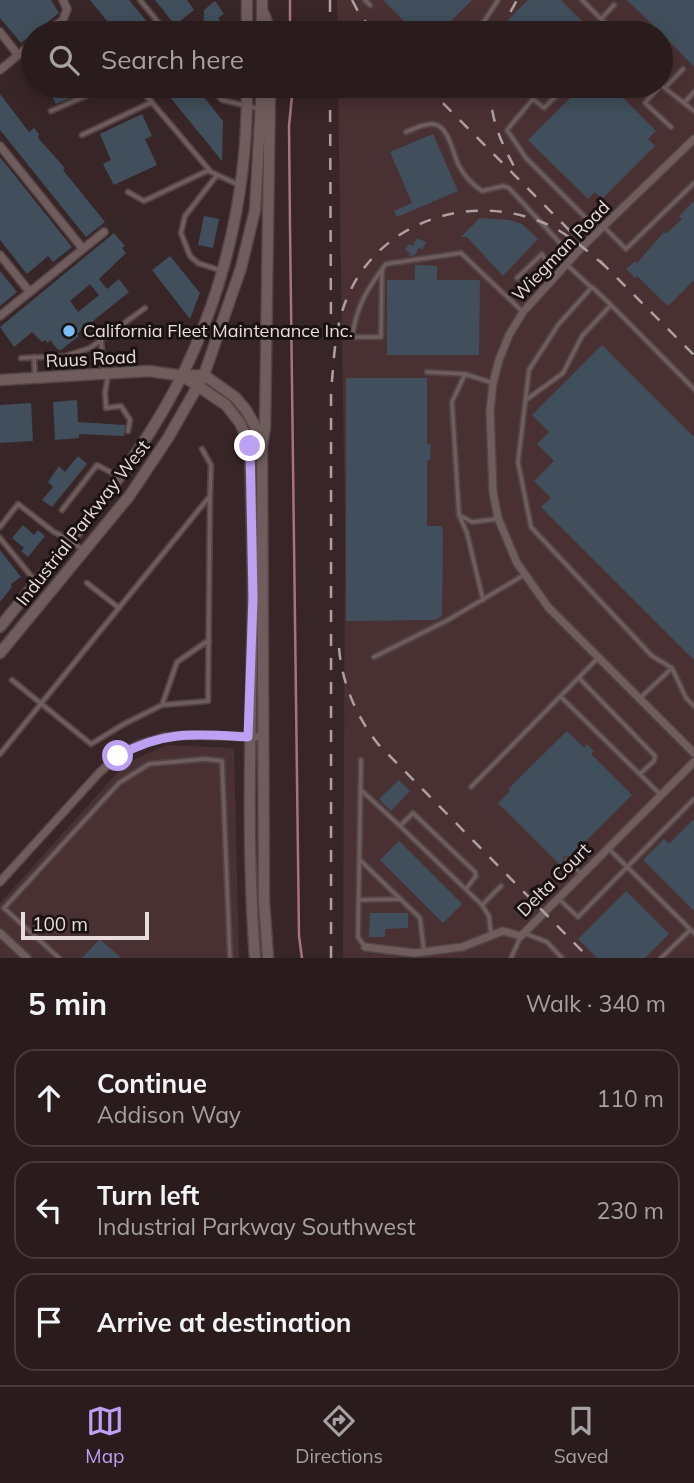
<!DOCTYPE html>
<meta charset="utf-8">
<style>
:root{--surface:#2a1c1d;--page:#322526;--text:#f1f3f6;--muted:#a5a1a4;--line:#463a3b;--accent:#bca0f2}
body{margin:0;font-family:Mulish,sans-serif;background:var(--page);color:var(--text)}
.scale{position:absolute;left:21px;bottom:18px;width:128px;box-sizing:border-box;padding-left:7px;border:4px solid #e9dcdd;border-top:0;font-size:19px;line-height:24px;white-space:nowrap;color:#e9dcdd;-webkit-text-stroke:5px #191112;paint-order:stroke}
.stop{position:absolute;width:21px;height:21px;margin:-16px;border:5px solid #bca0f2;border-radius:50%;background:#fff}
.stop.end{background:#bca0f2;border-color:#fff;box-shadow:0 2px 7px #0008}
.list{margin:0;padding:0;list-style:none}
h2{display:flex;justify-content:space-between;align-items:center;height:91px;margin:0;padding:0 28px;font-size:30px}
h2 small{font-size:23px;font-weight:400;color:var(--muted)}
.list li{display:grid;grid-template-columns:46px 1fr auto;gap:21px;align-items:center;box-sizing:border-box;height:98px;margin:0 14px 14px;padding:0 14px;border:2px solid var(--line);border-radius:21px}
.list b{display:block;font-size:26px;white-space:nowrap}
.list p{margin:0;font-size:23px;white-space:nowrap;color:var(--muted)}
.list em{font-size:23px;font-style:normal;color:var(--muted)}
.icon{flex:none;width:38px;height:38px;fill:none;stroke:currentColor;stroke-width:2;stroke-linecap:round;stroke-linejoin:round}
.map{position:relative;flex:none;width:694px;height:958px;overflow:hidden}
.search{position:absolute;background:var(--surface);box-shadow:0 4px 18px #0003;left:21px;right:21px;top:21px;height:77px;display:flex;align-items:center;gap:18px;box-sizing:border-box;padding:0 24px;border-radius:38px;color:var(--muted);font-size:26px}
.sheet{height:427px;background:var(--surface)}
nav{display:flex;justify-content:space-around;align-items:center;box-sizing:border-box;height:98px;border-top:2px solid var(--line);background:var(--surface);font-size:19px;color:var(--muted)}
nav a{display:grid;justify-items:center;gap:4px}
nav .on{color:var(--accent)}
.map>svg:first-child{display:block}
</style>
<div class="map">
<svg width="694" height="958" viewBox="0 0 694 958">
<rect width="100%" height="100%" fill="#382527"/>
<path fill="#493033" d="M337,0H694V958H343L345,526L338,86H661V33H338Z
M167,745L234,748L239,958H0V903L126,763Z"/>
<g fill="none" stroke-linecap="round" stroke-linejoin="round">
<path stroke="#a4757a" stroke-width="2.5" d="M290,33V0
M293,86L289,126L290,227L299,936L302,958"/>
<path stroke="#87494f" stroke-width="9" d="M293,92L310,91"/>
</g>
<path fill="#414f5c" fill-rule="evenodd" d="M0,0H51L59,13L21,43L0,18Z
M90,0H129L156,33H117L112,27L104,33H100L97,29L107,21Z
M155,0H187L194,10L175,25Z
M383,0H472L439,33H416Z
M528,0H561L594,33H503L509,19Z
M627,0H694V67L661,33Z
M215,1L224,14L218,18L226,28V33H203L204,10Z
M47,86H98L56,104Z
M161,86H195L223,121L222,161Z
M372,86H385V98H372Z
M582,86H611L656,131L648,139L655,146L602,199L595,192L588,199L528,140Z
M0,94L29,132L34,128L39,134L38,138L65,168L63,170L105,222L86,237L0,130Z
M142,114L152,136L145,139L157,165L114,185L103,164L111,160L100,134Z
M433,134L458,191L397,217L394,211L412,203L390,152Z
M0,157L72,247L53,262L48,256L27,274L0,240Z
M694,201V280L668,306L637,276L635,278L626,269L635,261L637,263L664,232L666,234L682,219L679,216Z
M204,216L219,219L213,248L198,245Z
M480,218L510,220L522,224L538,239L503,276L467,237H461Z
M114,233L125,246L122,248L126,253L99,279L107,289L119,279L129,292L77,334L79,336L61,350H58L50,340L48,343L45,340L42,342L32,332L14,347L0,327ZM90,284L99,295L78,312L70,301Z
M417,238L426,242L423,249L419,248L415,255L408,256L410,253L405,250L409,244L413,246Z
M170,256L200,293L190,319L152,270Z
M415,265L437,266V280H480L479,355H387V280H415Z
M0,271L17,292L0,306Z
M602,345L694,437V660L541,507L551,498L534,481L554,461L537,444L549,432L532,415Z
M346,378H427V444H431L430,460L427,461V526H442L443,535L442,616L435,620L346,621Z
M77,400L78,422L125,425L124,436L79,434V438L55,440L53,402Z
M31,403L33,441L0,443V405Z
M78,456L87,464L52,507L42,500L53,487L48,482L59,466L65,472Z
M23,525L34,535L38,530L45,536L28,557L21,551L24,548L12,538Z
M0,550L21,577L11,584L12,587L0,602Z
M567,731L584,748L587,744L594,751L591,754L632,795L570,857L564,856L561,866L498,803L510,791L508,789Z
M399,780L410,791L391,811L379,799Z
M694,819V911L643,860L664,839L669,844Z
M399,841L462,904L443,923L380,860Z
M626,891L669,934L645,958H597L578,939Z
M370,913H408V928L385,929V937H369Z
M100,939L121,958H82Z"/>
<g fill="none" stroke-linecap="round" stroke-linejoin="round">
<defs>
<path id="lane" d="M140,0L167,33
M365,0L370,5
M582,0L609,27L612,33
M601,19L614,5
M76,33L88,24
M481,33L483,23L498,0
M27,48L33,55
M661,85L694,111
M138,86L211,172L239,185
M210,86L222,100L260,109
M566,86L544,108L533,99L507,130L526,158L598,230
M660,86L645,103L671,127
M665,88L683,69
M684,103L694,92
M51,111L109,86
M406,132C413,129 425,123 433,124C449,125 453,155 459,166C465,177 472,184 482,191L503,186L509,188L572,256
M82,135L152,102
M217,175L185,216L181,233L190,256L198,263L219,270
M128,192L144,201L209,170
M604,227L626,249L694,183
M567,265L591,287
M382,269L381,337H352C357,305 367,289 386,264L461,253L523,312
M517,278L542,254L555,276
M611,305L694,389
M101,340L104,373
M34,357L35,376
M21,358L65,356L90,348L145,308
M427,372L465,374L493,383
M465,374L452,402L459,515L472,522L497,519
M108,376L105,392L106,408L121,406L130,420L128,431
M526,400L563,373L582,336L611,305L592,287L558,325L529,370L518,462L531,527L652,656L672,668
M62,510L97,465L118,476
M460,517L467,533L483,600
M0,527L18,504L54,532L71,540L82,550
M0,538L36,582
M87,583L119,608
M374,657L448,620L524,575
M579,678L655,756L654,761L640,774
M12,680L91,744L124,724L162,705L208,701L210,496
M561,697L661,795
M640,698L672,668L686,698L694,706
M162,705L177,662L209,640
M0,754L210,496L211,465L202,449
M361,760L358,937L365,947
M471,787L597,659
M361,790L400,826
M609,849L694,933
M360,860L420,918L424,952
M567,860L581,874
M466,889L476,876L475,872L413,813L400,826L482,905
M558,898L578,917L694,799
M359,900L401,899
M524,933L547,942L562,958
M491,935L489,916L482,905L501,886
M59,958L4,908L119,783L149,764L205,759L222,761L230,958
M511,958L520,938
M661,958L690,930"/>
<path id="street" d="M0,32L18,55
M46,33L63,20L67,9L63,0
M0,70L33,43
M694,139L582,247L523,312L509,335L499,360L493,383L490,411L493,492L498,518L517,563L548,607L694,753
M0,146L83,249
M0,255L29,291
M0,316L104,232
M0,882L99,773L118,756L140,744L164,737L189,735L264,737
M0,933L27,958
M365,947L415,953L462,947L503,931L521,936L694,762"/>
<path id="secondary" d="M264,14L271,33
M247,33V0
M262,33V0
M183,376L226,405L240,423L250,446C251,498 253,549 253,601C251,720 246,839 255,958
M0,380L149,371L183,376L204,375L235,397L246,410L256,428L262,450L264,901L268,958
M262,446L265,428L270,86
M0,627C52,562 108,499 152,429C217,326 248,207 247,86
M0,653L130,495L168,438L204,375L241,268L255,210L262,86"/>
</defs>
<use href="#lane" stroke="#534445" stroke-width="7"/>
<use href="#street" stroke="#534445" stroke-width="10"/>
<use href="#secondary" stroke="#534445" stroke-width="13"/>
<use href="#lane" stroke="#715c5d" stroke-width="3.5"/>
<use href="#street" stroke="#715c5d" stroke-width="7"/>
<use href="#secondary" stroke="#715c5d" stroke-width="10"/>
<path stroke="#aea0a1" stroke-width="2.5" stroke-dasharray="12 12" stroke-linecap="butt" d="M330,0V33
M352,0L360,15L375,33
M499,33L517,0
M330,86L331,333
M426,86L570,231
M490,86C490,117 500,141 515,168
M600,261L694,355
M339,648C342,683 356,716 378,744L589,958
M331,958V392C334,362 334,332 345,303C374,225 464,192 539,221C564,230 585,249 605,266"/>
</g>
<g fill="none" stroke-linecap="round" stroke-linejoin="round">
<path stroke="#bca0f2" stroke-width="9" d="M118,756C164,730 197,734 248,737L253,598L250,446"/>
</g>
<circle fill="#7cbef9" stroke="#191112" stroke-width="2.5" cx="69" cy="331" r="7"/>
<g text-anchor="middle" stroke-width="6" stroke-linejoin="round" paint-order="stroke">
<g font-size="18" fill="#e9dcdd" stroke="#191112">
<text transform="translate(561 251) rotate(-46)" y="6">Wiegman Road</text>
<text transform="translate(91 359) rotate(-3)" y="6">Ruus Road</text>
<text transform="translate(83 523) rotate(-52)" y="6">Industrial Parkway West</text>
<text transform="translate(554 880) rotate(-45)" y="6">Delta Court</text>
</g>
<g font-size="18" fill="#e9dcdd" stroke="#191112" text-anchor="start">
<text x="83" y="337">California Fleet Maintenance Inc.</text>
</g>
</g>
</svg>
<div class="scale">100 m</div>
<div class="stop" style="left:118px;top:756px"></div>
<div class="stop end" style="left:250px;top:446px"></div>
<div class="search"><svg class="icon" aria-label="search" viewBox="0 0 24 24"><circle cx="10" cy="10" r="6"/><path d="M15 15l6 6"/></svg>Search here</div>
</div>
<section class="sheet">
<h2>5 min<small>Walk · 340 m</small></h2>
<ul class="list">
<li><svg class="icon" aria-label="ahead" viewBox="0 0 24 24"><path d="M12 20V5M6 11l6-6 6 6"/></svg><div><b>Continue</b><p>Addison Way</p></div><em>110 m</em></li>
<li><svg class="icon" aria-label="left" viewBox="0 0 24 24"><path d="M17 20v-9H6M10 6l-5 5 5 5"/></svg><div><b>Turn left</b><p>Industrial Parkway Southwest</p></div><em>230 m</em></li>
<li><svg class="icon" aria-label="arrive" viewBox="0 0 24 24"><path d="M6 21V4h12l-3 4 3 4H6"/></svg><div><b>Arrive at destination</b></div></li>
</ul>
</section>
<nav>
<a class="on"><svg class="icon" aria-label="map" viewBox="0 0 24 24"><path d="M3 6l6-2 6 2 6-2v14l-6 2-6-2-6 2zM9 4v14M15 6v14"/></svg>Map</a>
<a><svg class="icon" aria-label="directions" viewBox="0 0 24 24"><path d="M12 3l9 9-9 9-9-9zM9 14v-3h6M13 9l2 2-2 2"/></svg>Directions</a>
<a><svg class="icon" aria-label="saved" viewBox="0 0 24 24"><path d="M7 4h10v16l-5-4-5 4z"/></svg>Saved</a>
</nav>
